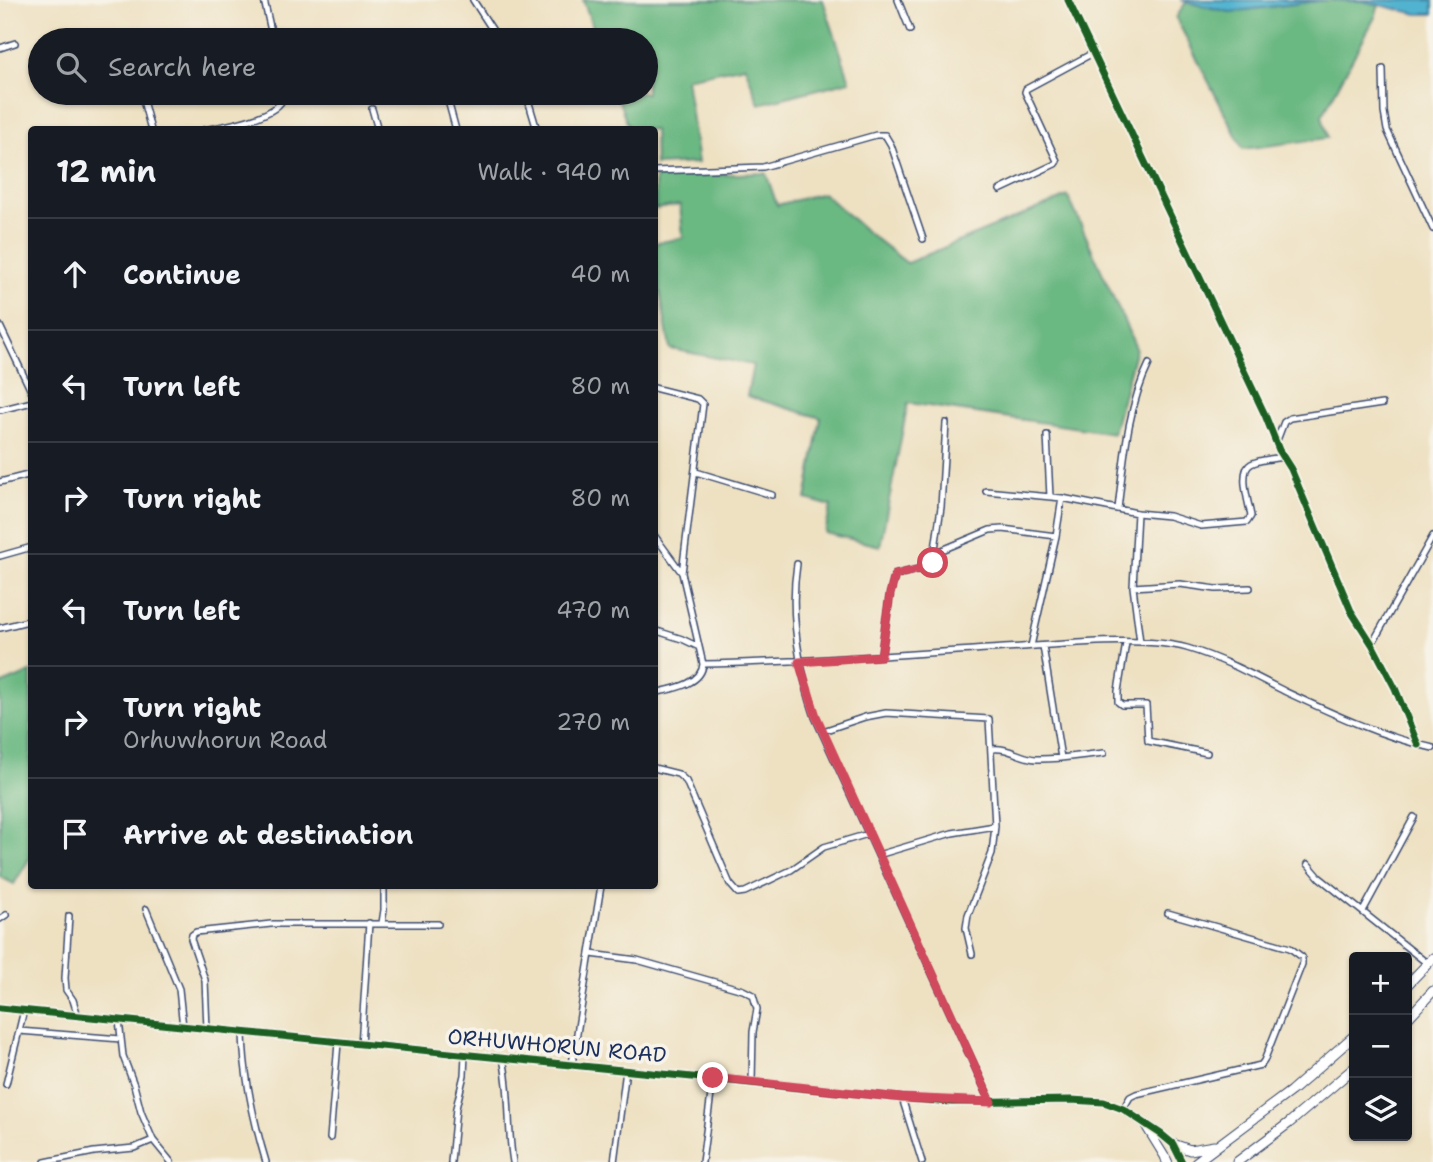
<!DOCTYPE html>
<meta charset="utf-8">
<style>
:root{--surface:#171b24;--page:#242831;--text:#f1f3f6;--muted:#9ea1a6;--line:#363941}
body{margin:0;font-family:"Shantell Sans",sans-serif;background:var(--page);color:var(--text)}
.controls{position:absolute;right:21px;bottom:21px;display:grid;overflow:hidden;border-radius:7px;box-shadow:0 2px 5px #0004}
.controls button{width:63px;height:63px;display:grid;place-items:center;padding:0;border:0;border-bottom:2px solid var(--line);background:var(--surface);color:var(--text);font:35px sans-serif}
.stop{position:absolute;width:21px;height:21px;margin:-16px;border:5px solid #d1495b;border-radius:50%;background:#fff}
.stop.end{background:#d1495b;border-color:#fff;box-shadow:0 2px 7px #0008}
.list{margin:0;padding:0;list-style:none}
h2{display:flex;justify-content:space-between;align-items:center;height:91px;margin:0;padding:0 28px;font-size:30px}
h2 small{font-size:23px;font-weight:400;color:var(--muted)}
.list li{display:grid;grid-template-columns:46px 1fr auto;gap:21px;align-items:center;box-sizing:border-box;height:112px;padding:0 28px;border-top:2px solid var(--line)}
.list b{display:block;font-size:26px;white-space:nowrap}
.list p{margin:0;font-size:23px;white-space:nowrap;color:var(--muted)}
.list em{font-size:23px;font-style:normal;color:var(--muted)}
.icon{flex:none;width:38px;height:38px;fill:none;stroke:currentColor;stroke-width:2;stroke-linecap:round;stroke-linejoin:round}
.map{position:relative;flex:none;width:1433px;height:1162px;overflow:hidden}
.search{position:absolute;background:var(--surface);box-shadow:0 2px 5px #0004;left:28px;top:28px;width:630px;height:77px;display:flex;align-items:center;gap:18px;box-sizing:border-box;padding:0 24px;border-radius:38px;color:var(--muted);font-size:26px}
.panel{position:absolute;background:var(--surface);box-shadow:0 2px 5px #0004;left:28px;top:126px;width:630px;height:763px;border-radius:7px}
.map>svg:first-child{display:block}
</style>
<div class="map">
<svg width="1433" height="1162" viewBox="0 0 1433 1162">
<rect width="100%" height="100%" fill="#f7f3e8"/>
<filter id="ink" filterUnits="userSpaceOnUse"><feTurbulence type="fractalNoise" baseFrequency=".0143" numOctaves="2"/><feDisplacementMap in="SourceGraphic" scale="14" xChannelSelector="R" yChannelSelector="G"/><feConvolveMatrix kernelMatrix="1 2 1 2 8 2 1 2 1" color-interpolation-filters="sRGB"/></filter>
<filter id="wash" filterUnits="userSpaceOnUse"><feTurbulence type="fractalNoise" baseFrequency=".00686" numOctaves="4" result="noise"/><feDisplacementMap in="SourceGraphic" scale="28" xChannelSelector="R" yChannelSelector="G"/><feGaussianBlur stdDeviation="1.57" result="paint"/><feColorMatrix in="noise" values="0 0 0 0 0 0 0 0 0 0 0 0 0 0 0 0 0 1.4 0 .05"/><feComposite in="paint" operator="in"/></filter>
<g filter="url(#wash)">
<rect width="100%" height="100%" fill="#eee1c2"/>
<path fill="#6ab882" stroke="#427470" stroke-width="2" d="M583,0H823L850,81L759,104L745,66L686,78L698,163L655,165L654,130L629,129L616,93H646V40H598Z
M1325,0L1363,1L1379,5L1375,17L1322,116L1328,138L1243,149L1176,18L1186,2L1230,12Z
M766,173L777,205L823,193L867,232L907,263L1068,196L1136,348L1113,433L908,403L880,546L825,533L831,506L806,499L821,418L747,396L753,365L670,349L655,263V243L683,238L680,205L655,209V177Z
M31,672V856L14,884L0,877V685Z"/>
<path fill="#51b3cf" stroke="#367196" stroke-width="2" d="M1180,0H1325L1230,12Z
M1330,0H1433V14H1417L1363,1Z"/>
</g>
<g filter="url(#ink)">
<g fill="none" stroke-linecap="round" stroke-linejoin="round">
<defs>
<path id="street" d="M264,0L273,40
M473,0L499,40
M898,0L910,30
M1068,0L1265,415L1279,450L1291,469L1351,611L1372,644L1395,688L1418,745
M0,48L15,43
M1383,69L1384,112L1387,130L1433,229
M141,93L151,130
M526,93L537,130
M447,97L456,130
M372,109L378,130
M204,130C223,126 285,117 284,93
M654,171L763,167L876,135H885L891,145L923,239
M1000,190L1055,164L1057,161L1025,92L1026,89L1093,53
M0,326L32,393
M654,388L698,399L703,404L682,573
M0,410L32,402
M1047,435L1050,497
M1276,443L1284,422L1290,418L1382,404
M696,472L772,495
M0,482L32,474
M986,491L1062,498L1137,513
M1118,509C1124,459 1127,409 1149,364
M654,535L682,573L703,664C702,685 671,689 654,693
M935,553L990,530L1003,529L1056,536
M0,556L32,547
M797,564C789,615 799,668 815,717L991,1102
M1133,587L1180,584L1216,589L1250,588
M0,628L32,620
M654,630L682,639L699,647
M1140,642L1133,587L1137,513L1169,516L1201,526L1247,522L1251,516C1249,504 1238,471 1251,464C1260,459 1273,459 1283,457
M1126,643L1118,691V702L1122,705H1146L1148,741L1207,753
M1372,644L1433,536
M1031,646L1056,536L1062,498
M1043,646L1061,758
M881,656L890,594L895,575L928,567L933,563L941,507L946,423
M703,664C810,662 916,653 1022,647C1070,644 1141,636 1187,648C1221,658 1253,675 1284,691C1331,713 1382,737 1433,748
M823,731L865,717L886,713L989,719L995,826L992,853L968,915L966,928L972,954
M992,749C1009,747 1020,758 1036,759C1058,760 1082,755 1104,753
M654,768L678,774L686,781L730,884L738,893L745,892L791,870L824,847L868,834
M878,855L952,833L995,826
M1308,864L1320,878L1428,964
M146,909L179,989L183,1027
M1363,911L1414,817
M69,916L65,978L66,990L73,1000L78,1016
M0,919L6,915
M382,923L384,910V886
M591,954L637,960L743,990L753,995L757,1009L753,1032L752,1082
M119,1020L123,1056L134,1085L141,1112L153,1140L171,1162
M207,1029L205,980L191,939L192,935L196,932L271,924H438
M19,1031L121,1039
M243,1033C244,1077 253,1119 266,1162
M361,1045L369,923
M503,1059C511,1093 507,1128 513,1162
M572,1064L601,886
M6,1084L24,1010
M902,1098L922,1162
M1123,1109L1130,1097L1136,1094L1261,1065L1264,1061L1302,964V957L1290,948L1168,913
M330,1138L338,1043
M45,1162L94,1152L134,1148L153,1140
M451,1162L456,1108L464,1075L465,1055
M614,1162L626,1070
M702,1162L713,1079"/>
<path id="secondary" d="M0,1008L902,1098L952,1102L1071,1100L1104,1102L1123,1109L1161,1134L1173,1144L1182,1162
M1147,1128L1168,1162"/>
<path id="primary" d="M1407,985L1433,958
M1407,1019L1433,991
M1173,1144L1190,1150L1214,1146
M1166,1159L1167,1162
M1196,1162L1291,1091L1354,1036
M1237,1162L1289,1123L1354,1068"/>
</defs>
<use href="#street" stroke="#3b4a6d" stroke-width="8"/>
<use href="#secondary" stroke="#3b4a6d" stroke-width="10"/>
<use href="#primary" stroke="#3b4a6d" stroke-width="11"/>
<use href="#street" stroke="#fff" stroke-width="5"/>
<use href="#secondary" stroke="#fff" stroke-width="8"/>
<use href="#primary" stroke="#fff" stroke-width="9"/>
<defs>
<path id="cycleway" d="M1068,0L1265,415L1279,450L1291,469L1351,611L1372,644L1395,688L1418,745
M0,1008L902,1098L952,1102L1071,1100L1104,1102L1123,1109L1161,1134L1173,1144L1182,1162"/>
</defs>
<use href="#cycleway" stroke="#f7f3e8" stroke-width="11"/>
<use href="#cycleway" stroke="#1b5e20" stroke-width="7"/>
</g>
</g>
<g fill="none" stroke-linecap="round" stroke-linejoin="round" filter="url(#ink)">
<path stroke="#d1495b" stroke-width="9" d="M713,1078L902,1098L991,1102L816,716L799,662L881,656L890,594L895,575L928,567L933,563"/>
</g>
<g text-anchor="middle" stroke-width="7" stroke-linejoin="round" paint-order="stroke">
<g font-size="21" fill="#1b2f5e" stroke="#f7f3e8">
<text transform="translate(557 1046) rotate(5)" y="7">ORHUWHORUN ROAD</text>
</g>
</g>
</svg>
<div class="controls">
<button>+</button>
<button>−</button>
<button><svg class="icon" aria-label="layers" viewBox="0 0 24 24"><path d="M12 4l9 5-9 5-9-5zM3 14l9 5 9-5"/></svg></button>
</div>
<div class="stop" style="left:933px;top:563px"></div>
<div class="stop end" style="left:713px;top:1078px"></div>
<div class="search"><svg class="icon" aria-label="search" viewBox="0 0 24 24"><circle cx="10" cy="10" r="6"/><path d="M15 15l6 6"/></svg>Search here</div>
<section class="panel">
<h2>12 min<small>Walk · 940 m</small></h2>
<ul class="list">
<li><svg class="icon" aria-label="ahead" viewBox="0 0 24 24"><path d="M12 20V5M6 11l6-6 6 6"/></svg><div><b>Continue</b></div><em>40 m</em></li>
<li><svg class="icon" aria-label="left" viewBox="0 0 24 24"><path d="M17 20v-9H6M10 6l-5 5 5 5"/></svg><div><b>Turn left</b></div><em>80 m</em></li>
<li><svg class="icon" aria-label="right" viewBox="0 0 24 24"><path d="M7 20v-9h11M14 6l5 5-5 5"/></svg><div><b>Turn right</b></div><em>80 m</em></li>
<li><svg class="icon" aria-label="left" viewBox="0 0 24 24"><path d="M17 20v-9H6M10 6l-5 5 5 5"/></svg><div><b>Turn left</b></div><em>470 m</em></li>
<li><svg class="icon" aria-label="right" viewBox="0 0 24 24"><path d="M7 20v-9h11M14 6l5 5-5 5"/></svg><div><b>Turn right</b><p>Orhuwhorun Road</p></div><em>270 m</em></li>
<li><svg class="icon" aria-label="arrive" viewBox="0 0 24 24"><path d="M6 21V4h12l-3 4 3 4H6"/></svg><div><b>Arrive at destination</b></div></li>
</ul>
</section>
</div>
